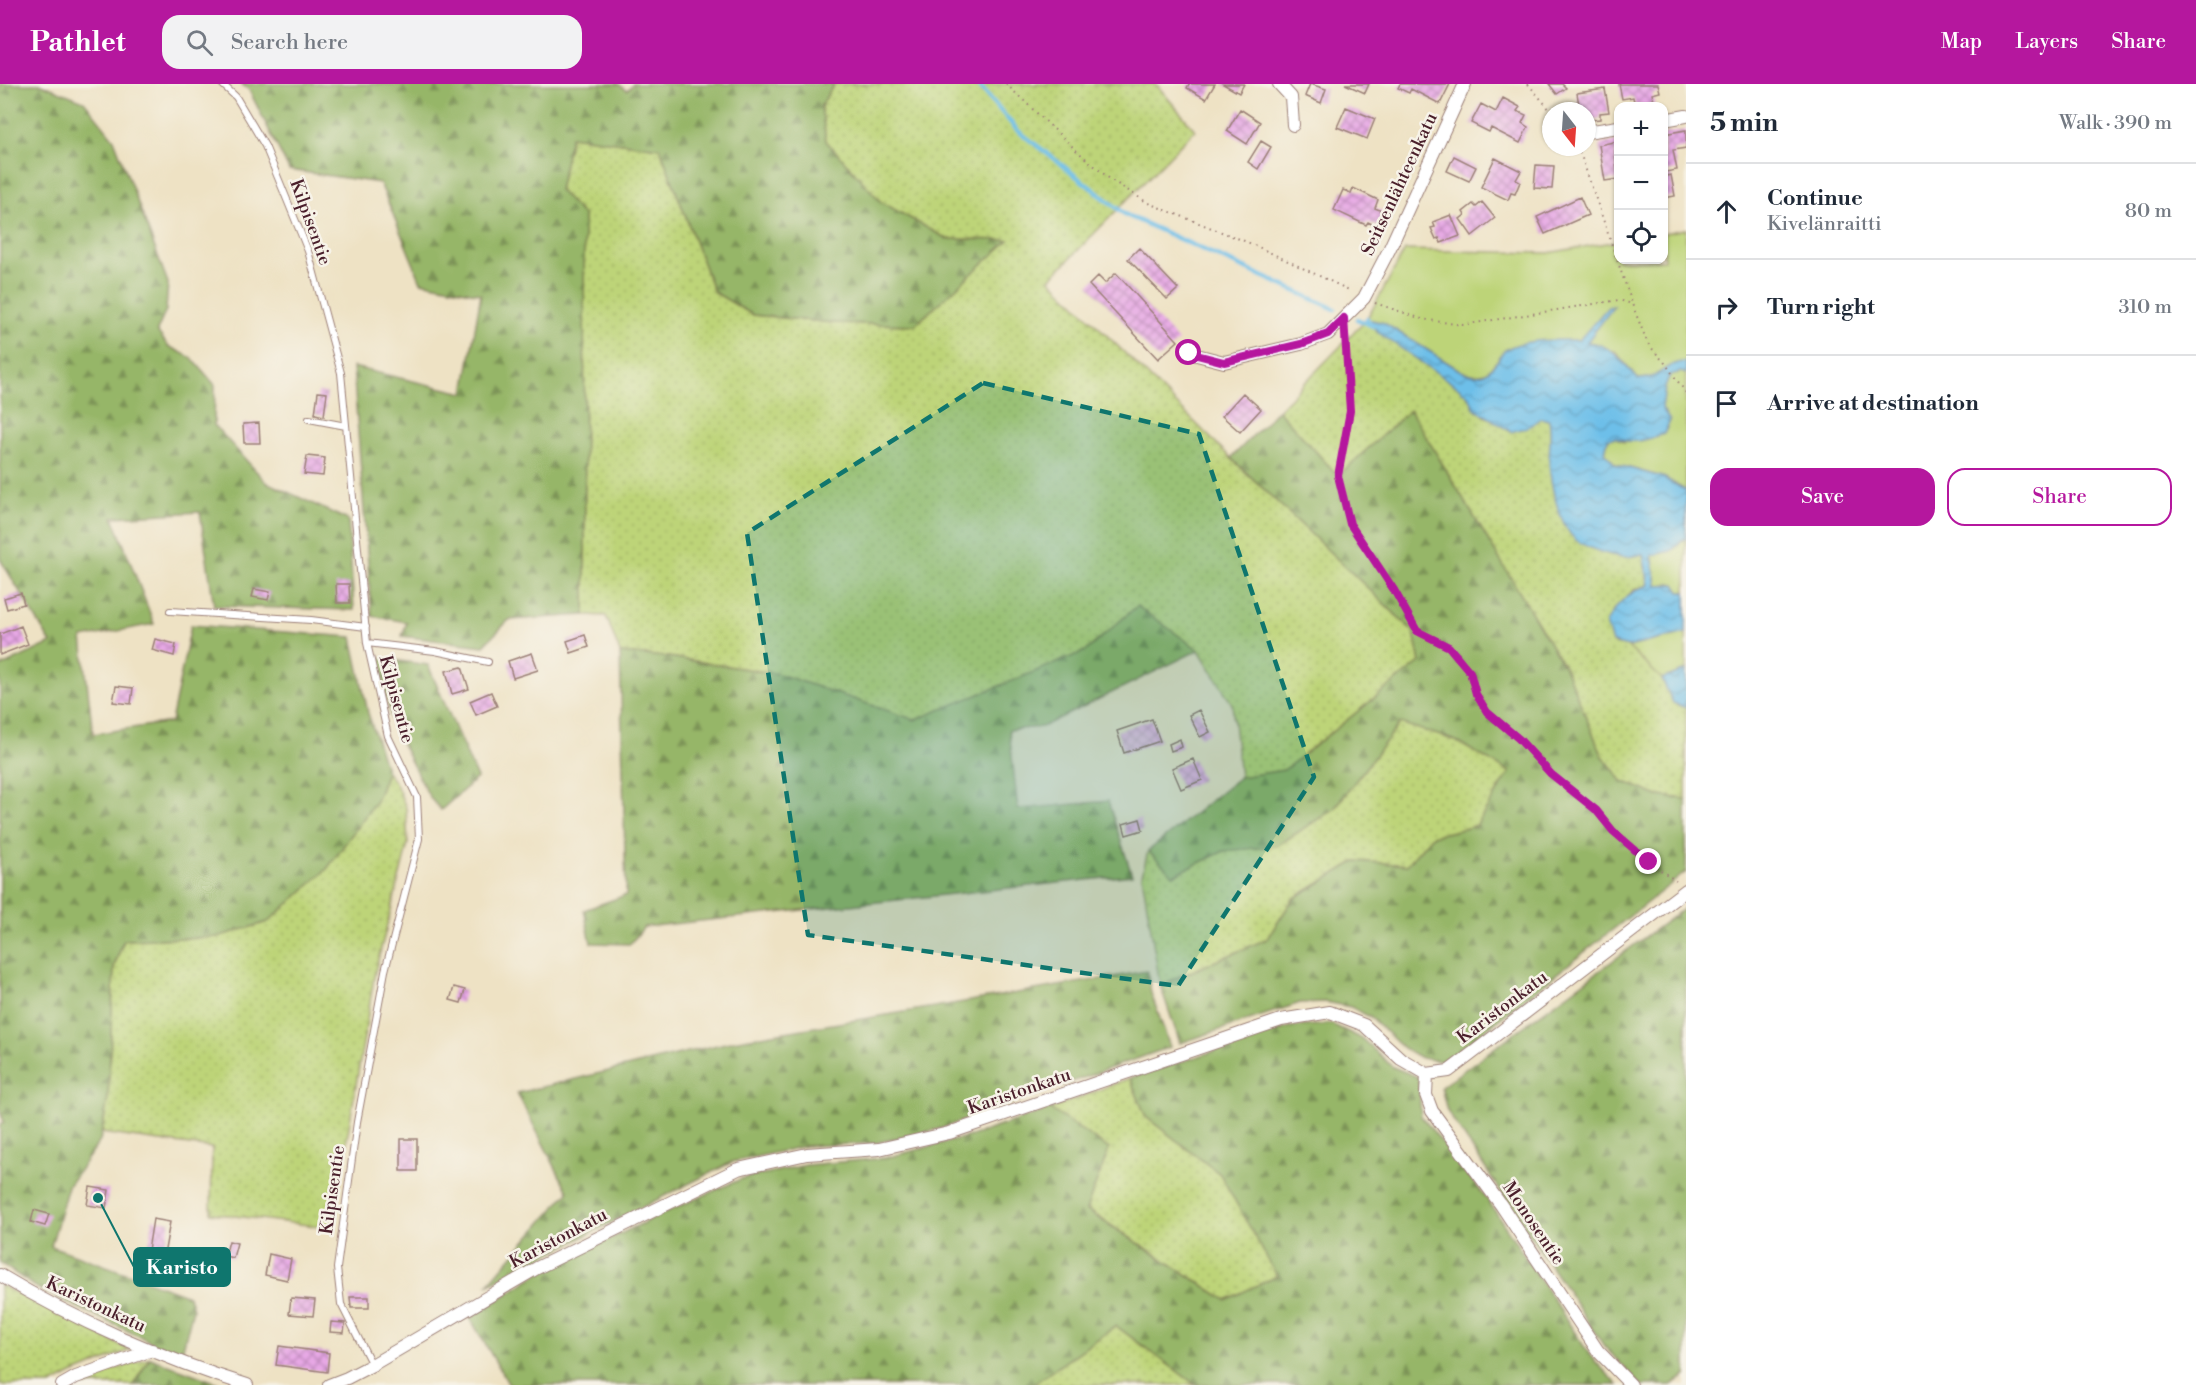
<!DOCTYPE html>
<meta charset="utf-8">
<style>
:root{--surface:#fff;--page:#f2f2f3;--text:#1f2937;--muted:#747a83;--line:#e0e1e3;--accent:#b5179e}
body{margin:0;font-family:"Libre Bodoni",serif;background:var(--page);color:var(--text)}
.controls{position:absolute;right:18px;top:18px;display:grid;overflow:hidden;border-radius:12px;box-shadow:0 2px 4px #0004}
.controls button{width:54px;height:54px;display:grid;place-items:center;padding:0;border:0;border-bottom:2px solid var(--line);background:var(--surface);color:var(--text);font:30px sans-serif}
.compass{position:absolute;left:1542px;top:18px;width:54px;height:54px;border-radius:50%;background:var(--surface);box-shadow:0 2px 4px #0004;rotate:163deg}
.stop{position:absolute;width:18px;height:18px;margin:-14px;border:4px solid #b5179e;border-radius:50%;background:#fff}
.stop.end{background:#b5179e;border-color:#fff;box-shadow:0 2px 6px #0008}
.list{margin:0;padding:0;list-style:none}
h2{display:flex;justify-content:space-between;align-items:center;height:78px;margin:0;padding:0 24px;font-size:26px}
h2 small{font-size:20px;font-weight:400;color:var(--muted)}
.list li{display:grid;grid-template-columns:39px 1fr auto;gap:18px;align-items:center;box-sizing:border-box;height:96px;padding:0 24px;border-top:2px solid var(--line)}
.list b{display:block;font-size:22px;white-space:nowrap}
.list p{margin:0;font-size:20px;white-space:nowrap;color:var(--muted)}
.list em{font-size:20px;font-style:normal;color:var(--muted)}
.actions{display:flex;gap:12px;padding:18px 24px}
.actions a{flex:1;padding:14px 0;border:2px solid var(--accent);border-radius:18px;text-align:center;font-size:21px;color:var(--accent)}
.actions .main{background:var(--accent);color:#fff}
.icon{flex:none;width:33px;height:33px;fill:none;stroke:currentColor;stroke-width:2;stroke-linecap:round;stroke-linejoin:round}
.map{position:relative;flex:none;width:1686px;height:1301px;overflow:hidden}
header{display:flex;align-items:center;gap:36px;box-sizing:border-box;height:84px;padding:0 30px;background:var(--accent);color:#fff}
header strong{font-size:28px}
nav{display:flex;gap:33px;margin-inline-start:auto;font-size:21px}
.search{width:420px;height:54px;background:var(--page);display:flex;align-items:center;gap:15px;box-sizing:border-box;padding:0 21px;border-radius:18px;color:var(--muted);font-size:22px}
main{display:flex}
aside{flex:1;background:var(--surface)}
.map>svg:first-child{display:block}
</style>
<header>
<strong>Pathlet</strong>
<div class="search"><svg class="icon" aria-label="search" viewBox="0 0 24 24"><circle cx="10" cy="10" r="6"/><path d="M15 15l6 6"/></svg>Search here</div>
<nav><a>Map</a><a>Layers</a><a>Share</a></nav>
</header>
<main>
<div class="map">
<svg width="1686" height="1301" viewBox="0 0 1686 1301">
<defs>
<pattern id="grass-dots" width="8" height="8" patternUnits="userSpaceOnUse" patternTransform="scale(1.5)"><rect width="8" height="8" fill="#bdd478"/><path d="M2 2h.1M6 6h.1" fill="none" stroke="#a4b668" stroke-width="1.8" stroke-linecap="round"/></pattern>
<pattern id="forest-firs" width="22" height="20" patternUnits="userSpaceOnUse" patternTransform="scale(1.5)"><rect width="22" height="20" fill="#96b668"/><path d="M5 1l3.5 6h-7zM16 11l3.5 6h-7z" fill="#7c9356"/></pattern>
<pattern id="water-waves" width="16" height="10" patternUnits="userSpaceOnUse" patternTransform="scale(1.5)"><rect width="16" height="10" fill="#6dbfe9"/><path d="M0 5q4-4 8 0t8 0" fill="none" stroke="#5c9bbd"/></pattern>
<pattern id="building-cross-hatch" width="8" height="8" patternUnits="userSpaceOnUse" patternTransform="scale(1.5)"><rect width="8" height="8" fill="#e7a8e5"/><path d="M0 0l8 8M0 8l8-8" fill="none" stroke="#bd88ba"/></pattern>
</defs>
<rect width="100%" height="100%" fill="#f7f3e8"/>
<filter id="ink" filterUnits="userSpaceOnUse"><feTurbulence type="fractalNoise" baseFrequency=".0167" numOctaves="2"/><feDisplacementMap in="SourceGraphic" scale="12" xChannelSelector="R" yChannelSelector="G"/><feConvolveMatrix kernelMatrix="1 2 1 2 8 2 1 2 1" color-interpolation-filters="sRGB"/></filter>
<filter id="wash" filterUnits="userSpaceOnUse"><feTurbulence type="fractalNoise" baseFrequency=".008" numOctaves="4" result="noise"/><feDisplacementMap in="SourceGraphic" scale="24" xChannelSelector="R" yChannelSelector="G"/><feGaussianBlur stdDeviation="1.35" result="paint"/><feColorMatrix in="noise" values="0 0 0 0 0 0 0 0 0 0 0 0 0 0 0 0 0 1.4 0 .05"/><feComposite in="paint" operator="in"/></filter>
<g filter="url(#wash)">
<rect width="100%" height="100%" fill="#eee2c4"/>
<path fill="url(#grass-dots)" stroke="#847a52" stroke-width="1.5" d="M834,0H1156L1195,46L1050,195L1231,374L1414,548L1420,578L1284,686L1240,693L1232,620L1199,566L1137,522L1086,567L915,636L779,590L668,573L620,569L606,532L585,531L584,132L559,106L571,52L660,64L714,208L753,231L834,239L915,241L1008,156L947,155L881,118L826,57L821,22Z
M1367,235L1379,249L1459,304L1470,314L1474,324L1487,333L1530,342L1541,334L1549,336C1560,379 1542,438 1589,462C1606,471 1624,473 1643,470L1649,501L1634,506L1613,526L1612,559L1628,563L1662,595L1673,619L1686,624V715L1658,712L1622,697L1602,671L1566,586L1410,326L1338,392L1278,326Z
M1400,639L1454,656L1510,688L1476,742L1432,752L1407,781L1356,777L1293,815L1267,855L1160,901L1142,791L1148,767L1174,791L1224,767L1277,761L1334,725Z
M387,688L396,700L406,724L408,760L375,888L332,1144L211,1129L212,1064L102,1049L108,1013L114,883L124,856L217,853L376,717Z
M1130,994L1146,1033L1220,1090L1278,1192L1226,1216L1086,1125L1109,1065L1050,1025Z
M0,1201L130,1266L72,1290L51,1301H0Z
M1116,1242L1196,1301H1032Z
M150,1274L133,1301H72L79,1297Z"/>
<path fill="url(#forest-firs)" stroke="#706a4a" stroke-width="1.5" d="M0,0H41L84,17L114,55L168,199L166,226L157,247L168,262L192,274L215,301L214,341L266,398L348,436L354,526L214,522L200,428L113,433L154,540L82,554L93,650L171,638L191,541L352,553L368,629L387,688L376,717L327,785L268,838L217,853L124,856L114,882L108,1013L100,1057L68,1102L51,1162L189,1212L193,1225L181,1272L39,1205L0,1179V1040L4,1038L0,1027V583L51,559L0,475Z
M241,0H618L627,6L633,0H834L821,22L826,57L881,118L947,155L1009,156L915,241L834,239L753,231L714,208L660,64L571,52L559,106L584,132L585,531L509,536L483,562L402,552L407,538L372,532L353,283L464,309L481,210L421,198L380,99L289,86L249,6Z
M1278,326L1338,392L1410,326L1566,586L1602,671L1622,697L1658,712L1686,715V788L1457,968L1441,977L1421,974L1403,964L1370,933L1351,923L1326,918L1300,919L1180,959L1160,901L1267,855L1293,815L1356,777L1407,781L1432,752L1476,742L1510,688L1454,656L1400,639L1334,725L1277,762L1224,767L1173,791L1148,767L1240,693L1284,686L1420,578L1414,548L1231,374Z
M1137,522L1199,566L1042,643L1009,646L1018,725L1108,717L1132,791L644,843L630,860L591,859L584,826L626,811L620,569L668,573L779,590L915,636L1086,567Z
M378,574L428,581L477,694L441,726L430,714L393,643Z
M1686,823V1292L1671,1301H1641L1604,1262L1447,1027L1441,1003Z
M1147,887L1151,909L1170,963L939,1045L875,1059L805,1062L732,1078L487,1201L568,1108L517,1009L738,956Z
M1331,940L1361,954L1393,983L1418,993L1421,1032L1487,1115L1591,1273L1618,1301H1196L1116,1242L1032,1301H509L470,1234L539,1189L666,1128L741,1095L806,1081L885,1074L971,1052L1050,1025L1109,1065L1086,1126L1226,1216L1277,1192L1220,1090L1146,1033L1130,994L1290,943Z
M150,1274L223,1301H133Z"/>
<path fill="#bdd478" stroke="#847a52" stroke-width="1.5" d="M1686,145V407L1665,394L1615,380L1605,369L1608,355L1615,353L1624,358L1662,324L1647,295H1638L1615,267L1505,266C1491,285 1486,297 1461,287L1384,239L1367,235L1405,166L1548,169L1618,157V176H1664V149Z
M1686,454V508H1680L1674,500L1657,501L1652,470L1671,467Z
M1686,549V586L1662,595L1628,563Z"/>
<path fill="url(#water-waves)" stroke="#5c6f8a" stroke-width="1.5" d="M1614,222L1587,258C1612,260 1623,278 1638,295C1660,296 1666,277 1686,278V290L1681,288L1670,291L1665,304L1662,324L1670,337L1664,350C1647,355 1633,362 1615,353L1608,355L1605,368L1615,380L1665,394L1686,407V454L1671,467L1652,471L1657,501L1675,500L1680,508H1686V549L1628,563L1612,559L1606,539C1616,520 1628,508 1649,501L1643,471C1637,471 1630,473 1625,473C1609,472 1589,465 1576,456C1559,442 1550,399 1549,378C1549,363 1552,351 1549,336L1541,334L1530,342L1511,348L1474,324L1470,314L1459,304L1379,249L1367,235L1384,239L1461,287C1478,294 1485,293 1497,277C1499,274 1502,268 1505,266C1523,254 1559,256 1579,256L1608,223Z
M1686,586V624L1673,619L1662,595Z"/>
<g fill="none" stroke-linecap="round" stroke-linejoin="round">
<path stroke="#6dbfe9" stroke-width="4.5" d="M978,0L1017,46L1126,131L1335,225
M1357,235L1373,242L1367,235"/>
</g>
<g id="blocks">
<path fill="url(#building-cross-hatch)" d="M1189,0H1215L1206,15L1187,4Z
M1223,0H1244L1239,9Z
M1310,0L1326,5L1321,19L1305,12Z
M1345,0H1369L1365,9Z
M1400,0H1450L1440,20L1411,5L1409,9L1398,4Z
M1549,0H1562L1566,4L1557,10Z
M1619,0H1658L1660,8L1652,10L1655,20L1635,22L1633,13L1622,15Z
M1605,5L1609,28L1600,29V35L1591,36L1590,31H1587V27H1580L1577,9Z
M1503,14L1520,23L1517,27L1526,31L1522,39L1528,43L1520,59L1491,44L1489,48L1471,39L1481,20L1496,28Z
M1346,23L1375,35L1367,55L1337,43Z
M1240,25L1260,38L1247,60L1227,47Z
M1686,46V64L1673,66L1677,86L1665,88L1666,92L1671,91L1675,112L1664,114V50Z
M1261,57L1271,63L1258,85L1248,78Z
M1618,57V66L1615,67L1618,95L1605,97L1599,61Z
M1454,72L1476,83L1469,97L1447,87Z
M1495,74L1521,87L1516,96L1520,98L1515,110L1511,109L1508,116L1481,103Z
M1536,81L1554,82L1552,105L1534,104Z
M1353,104L1378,116L1375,124L1387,129L1380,144L1368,138L1366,141L1334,126L1343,106L1351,109Z
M1580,113L1588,131L1545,150L1537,133Z
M1482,118L1495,134L1472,152L1460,135L1465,131L1463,128L1473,120L1476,123Z
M1451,131L1460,152L1441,159L1439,154L1436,155L1431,144L1435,143L1433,138Z
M1139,164L1178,205L1167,215L1128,175Z
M1116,189L1178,257L1158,275L1089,201L1098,192L1105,199Z
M318,308L327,309L324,332L315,330Z
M1243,309L1261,325L1240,348L1222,332Z
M259,339L260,359H244L243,340Z
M307,372L325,374L323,392L304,390Z
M336,500H349L350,519H337Z
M254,505L270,508L268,516L252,513Z
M21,509L24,520L7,525L4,514Z
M21,542L28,560L0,571V550Z
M585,551L589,563L571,569L567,557Z
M155,555L176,560L174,572L152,566Z
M532,569L538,586L513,594L508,577Z
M462,583L469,605L452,610L446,587Z
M116,602L133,604L131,620L113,618Z
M491,608L497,622L476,631L470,617Z
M1199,626L1210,648L1200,653L1189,631Z
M1152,635L1160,657L1124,669L1117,647Z
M1180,655L1182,663L1171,667L1169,660Z
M1193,675L1202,696L1181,705L1172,684Z
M1140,735L1143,746L1126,751L1123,740Z
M454,903L465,906L461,919L450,916Z
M401,1055H417V1087H401Z
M90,1103L109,1106L106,1124L87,1121Z
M34,1126L49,1130L45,1142L31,1138Z
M153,1135L170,1138L162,1182L146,1179Z
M229,1157L237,1159L233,1174L225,1172Z
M269,1170L291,1175L287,1196L265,1191Z
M350,1213H369V1224H351Z
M291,1214L315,1216L313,1232L289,1230Z
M331,1238L345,1239L344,1249L330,1248Z
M279,1262L329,1269L327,1288L276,1281Z"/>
</g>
</g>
<g filter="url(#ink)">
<use href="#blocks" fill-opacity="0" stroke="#9c8078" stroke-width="1.5"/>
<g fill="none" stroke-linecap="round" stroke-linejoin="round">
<defs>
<path id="lane" d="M222,0L236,13L265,62L308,167L341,289L367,559L388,652L417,713L419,755L385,887L357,1038L337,1184L341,1220L372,1281
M309,335L346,342
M170,527L311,536L366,543
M367,559L435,567L488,578"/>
<path id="street" d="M1279,0L1291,13L1293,41
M1664,36L1686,32
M1587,48L1618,43
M1189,269L1224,278L1301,260L1328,250L1364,214L1389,166L1465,0
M1427,990L1426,1011L1432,1027L1501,1121L1598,1267L1631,1301
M0,1191C74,1236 164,1275 247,1301
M62,1301L76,1293L152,1266
M329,1301L347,1294L372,1281L537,1184L738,1085L807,1070L879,1065L949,1049L1281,936L1330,928L1364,941L1401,975L1427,990L1449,987L1686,806"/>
</defs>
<use href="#lane" stroke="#9c8078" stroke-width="8"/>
<use href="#street" stroke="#9c8078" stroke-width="14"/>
<path stroke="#9c8078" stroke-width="2" stroke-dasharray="1.5 4.5" stroke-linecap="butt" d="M1006,0L1077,67L1111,96L1148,119L1252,160L1351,207
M1528,0L1551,27
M1578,63L1632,219
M1375,219L1422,235L1462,241L1619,216L1632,220L1648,260L1665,279L1686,309
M1345,251L1350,327L1338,392L1350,440L1394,506L1417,547L1449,563L1470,588L1476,610L1487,628L1519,655L1551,690L1596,726L1613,747L1649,778L1676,797"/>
<use href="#lane" stroke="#fff" stroke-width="6"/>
<use href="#street" stroke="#fff" stroke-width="12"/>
</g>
</g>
<g fill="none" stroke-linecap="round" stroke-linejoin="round" filter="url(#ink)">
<path stroke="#b5179e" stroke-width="8" d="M1189,269L1224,278L1301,260L1328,250L1344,234L1350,327L1338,392L1350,440L1394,506L1417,547L1449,563L1470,588L1476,610L1487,628L1519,655L1551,690L1596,726L1613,747L1649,778"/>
</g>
<path fill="#0f766e" fill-opacity="0.2" stroke="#0f766e" stroke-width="4.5" stroke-dasharray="12 8" stroke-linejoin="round" d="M983,299L1199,350L1314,693L1178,902L808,851L747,449Z"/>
<g text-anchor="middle" stroke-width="5" stroke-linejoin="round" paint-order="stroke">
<g font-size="18" fill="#4a1f2b" stroke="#f7f3e8">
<text transform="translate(1399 100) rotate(-65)" y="6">Seitsenlähteenkatu</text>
<text transform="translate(311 138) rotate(70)" y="6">Kilpisentie</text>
<text transform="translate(397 615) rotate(75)" y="6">Kilpisentie</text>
<text transform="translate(1502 923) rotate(-37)" y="6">Karistonkatu</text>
<text transform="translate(1019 1007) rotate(-19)" y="6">Karistonkatu</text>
<text transform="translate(332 1106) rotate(-82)" y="6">Kilpisentie</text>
<text transform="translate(1534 1139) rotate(56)" y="6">Monosentie</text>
<text transform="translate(558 1154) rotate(-28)" y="6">Karistonkatu</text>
<text transform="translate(96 1220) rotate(25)" y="6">Karistonkatu</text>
</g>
</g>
<path fill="none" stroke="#0f766e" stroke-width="2" d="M98 1114L134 1183"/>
<circle fill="#0f766e" stroke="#f7f3e8" stroke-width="2" cx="98" cy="1114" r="6"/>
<rect fill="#0f766e" stroke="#0f766e" stroke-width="2" x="134" y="1164" width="96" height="38" rx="6"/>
<g font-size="20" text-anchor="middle" font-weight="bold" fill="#fff">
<text x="182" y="1190">Karisto</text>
</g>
</svg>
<div class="controls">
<button>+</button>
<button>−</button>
<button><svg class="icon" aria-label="locate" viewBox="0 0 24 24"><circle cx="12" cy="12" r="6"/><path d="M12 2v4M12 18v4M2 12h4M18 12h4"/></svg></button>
</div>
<svg class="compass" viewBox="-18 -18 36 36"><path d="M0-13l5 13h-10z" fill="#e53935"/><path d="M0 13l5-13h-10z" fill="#747a83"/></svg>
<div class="stop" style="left:1189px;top:269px"></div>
<div class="stop end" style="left:1649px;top:778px"></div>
</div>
<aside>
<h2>5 min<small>Walk · 390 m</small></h2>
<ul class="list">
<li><svg class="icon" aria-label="ahead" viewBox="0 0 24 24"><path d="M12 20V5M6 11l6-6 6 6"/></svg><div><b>Continue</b><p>Kivelänraitti</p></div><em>80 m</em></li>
<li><svg class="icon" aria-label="right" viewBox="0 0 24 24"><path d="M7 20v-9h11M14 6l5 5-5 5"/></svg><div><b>Turn right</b></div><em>310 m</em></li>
<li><svg class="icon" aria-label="arrive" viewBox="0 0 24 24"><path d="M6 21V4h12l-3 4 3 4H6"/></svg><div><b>Arrive at destination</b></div></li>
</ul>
<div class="actions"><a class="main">Save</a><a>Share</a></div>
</aside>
</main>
